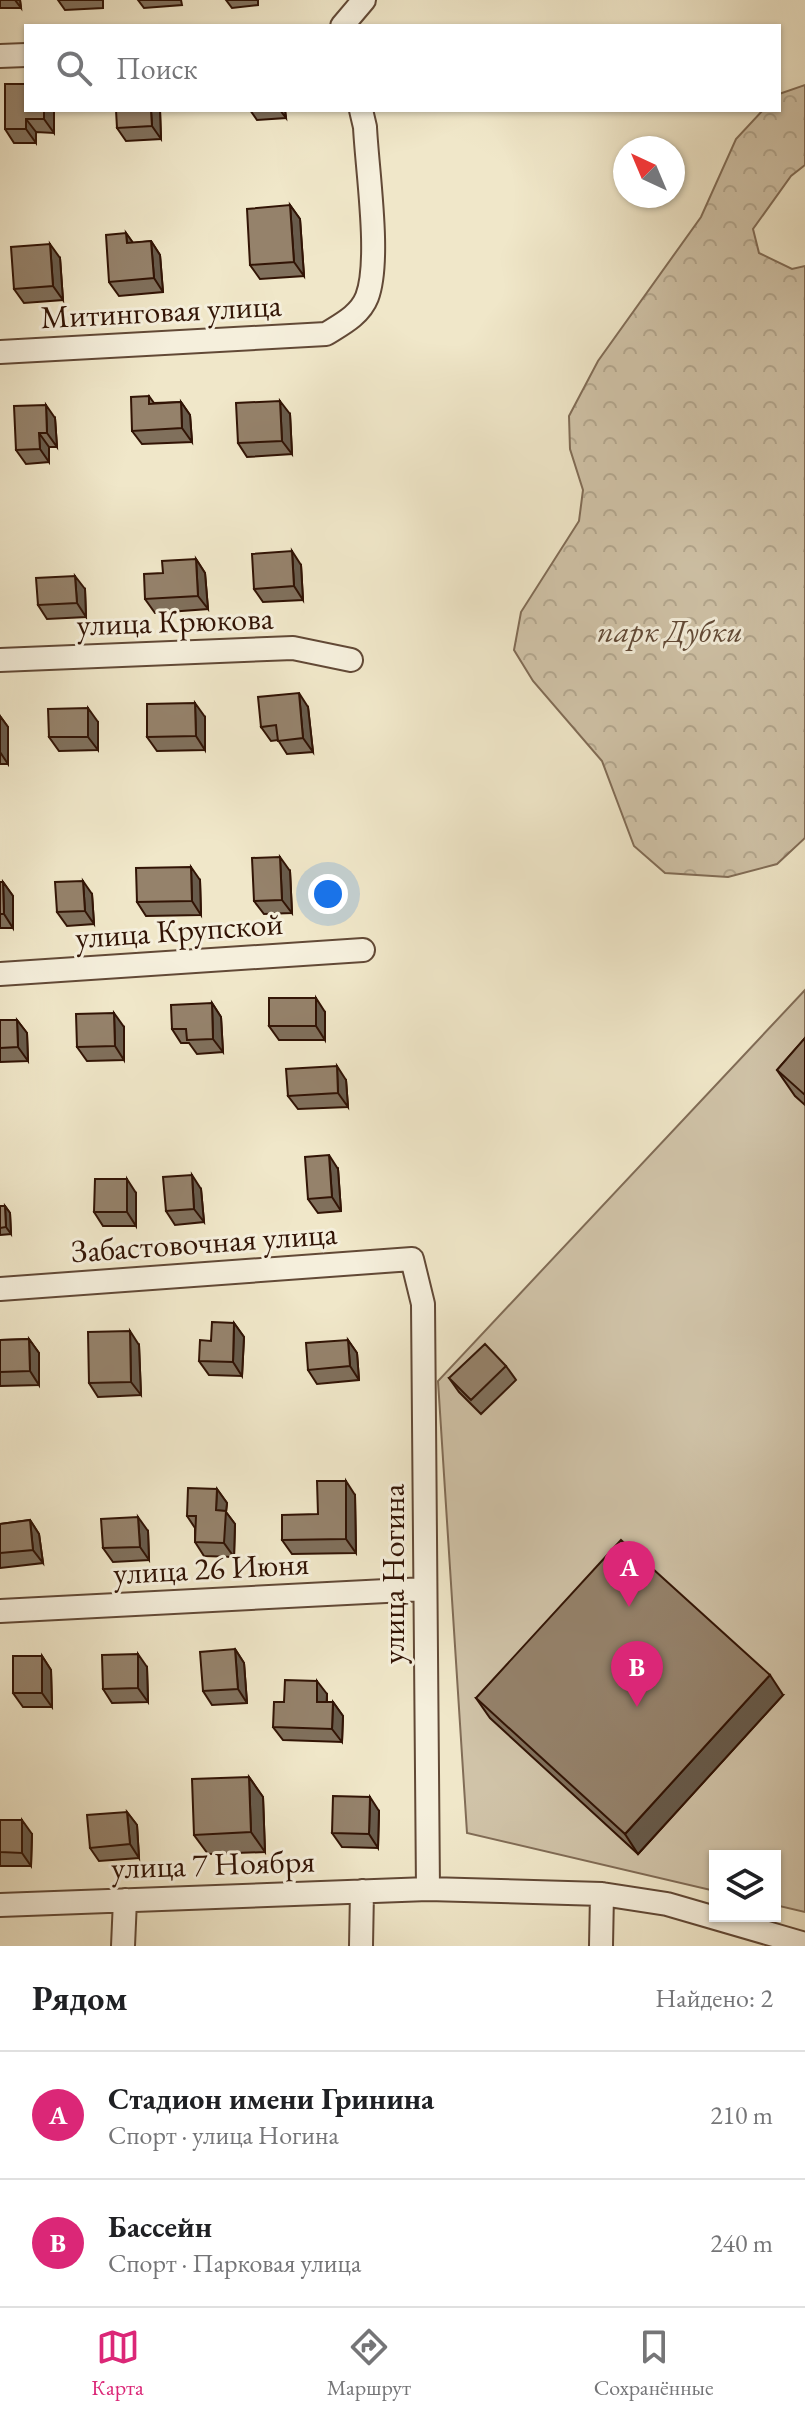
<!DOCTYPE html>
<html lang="ru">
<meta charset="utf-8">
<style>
:root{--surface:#fff;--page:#f2f2f2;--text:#202124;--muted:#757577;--line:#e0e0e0;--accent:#db2777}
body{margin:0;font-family:"EB Garamond",serif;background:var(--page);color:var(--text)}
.controls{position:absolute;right:24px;bottom:24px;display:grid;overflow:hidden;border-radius:0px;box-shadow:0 2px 6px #0004}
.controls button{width:72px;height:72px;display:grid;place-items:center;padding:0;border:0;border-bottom:2px solid var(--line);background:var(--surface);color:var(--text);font:40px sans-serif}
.compass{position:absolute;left:613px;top:136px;width:72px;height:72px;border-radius:50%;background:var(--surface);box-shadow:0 2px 6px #0004;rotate:316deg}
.you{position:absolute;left:328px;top:894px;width:28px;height:28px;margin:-20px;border:6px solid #fff;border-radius:50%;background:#1a73e8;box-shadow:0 0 0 12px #1a73e833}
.badge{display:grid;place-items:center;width:52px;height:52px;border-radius:50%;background:var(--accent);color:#fff;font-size:26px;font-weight:700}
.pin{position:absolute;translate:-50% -66px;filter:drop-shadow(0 2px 4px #0008)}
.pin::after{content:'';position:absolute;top:42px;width:28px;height:24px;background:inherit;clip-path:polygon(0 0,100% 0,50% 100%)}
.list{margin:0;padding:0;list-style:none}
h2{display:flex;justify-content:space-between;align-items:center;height:104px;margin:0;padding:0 32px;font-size:34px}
h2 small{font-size:26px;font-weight:400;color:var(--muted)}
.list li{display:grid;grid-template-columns:52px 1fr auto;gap:24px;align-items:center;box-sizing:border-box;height:128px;padding:0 32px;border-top:2px solid var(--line)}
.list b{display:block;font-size:30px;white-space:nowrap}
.list p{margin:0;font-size:26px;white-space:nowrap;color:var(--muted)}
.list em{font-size:26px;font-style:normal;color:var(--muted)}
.icon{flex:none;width:44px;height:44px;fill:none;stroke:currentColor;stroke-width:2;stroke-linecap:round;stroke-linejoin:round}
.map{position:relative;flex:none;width:805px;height:1946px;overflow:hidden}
.search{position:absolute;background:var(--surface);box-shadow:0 2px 6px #0004;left:24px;right:24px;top:24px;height:88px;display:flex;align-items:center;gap:20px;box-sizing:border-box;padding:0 28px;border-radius:0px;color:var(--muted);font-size:30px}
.sheet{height:360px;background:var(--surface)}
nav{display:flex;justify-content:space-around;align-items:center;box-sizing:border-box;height:112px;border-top:2px solid var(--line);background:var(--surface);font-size:22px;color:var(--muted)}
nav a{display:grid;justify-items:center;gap:4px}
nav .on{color:var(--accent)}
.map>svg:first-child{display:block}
</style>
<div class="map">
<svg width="805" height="1946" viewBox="0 0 805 1946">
<defs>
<pattern id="forest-crowns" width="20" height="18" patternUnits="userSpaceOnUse" patternTransform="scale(2)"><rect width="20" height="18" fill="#d0c3a8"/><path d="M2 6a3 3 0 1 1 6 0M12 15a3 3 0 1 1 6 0" fill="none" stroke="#b3a78f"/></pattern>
</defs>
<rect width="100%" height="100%" fill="#f0e7c9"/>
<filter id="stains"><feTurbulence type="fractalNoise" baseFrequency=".0025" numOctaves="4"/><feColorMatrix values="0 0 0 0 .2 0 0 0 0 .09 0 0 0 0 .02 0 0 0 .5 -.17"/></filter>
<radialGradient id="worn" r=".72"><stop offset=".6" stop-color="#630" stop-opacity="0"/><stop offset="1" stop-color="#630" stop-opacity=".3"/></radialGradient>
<path fill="url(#forest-crowns)" stroke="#816c56" stroke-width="2" d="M805,85V165L791,176L753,229L759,253L792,269L805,266V838L777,864L728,877L665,873L634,846L602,761L533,681L514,650L521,612L579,521L583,490L570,449L569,416L598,361L701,217L736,139L763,110H779V94Z"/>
<path fill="#d0c3a8" stroke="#816c56" stroke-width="2" d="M805,990V1912L775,1905V1856H715V1891L467,1833L438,1381Z"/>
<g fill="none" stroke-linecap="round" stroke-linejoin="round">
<defs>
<path id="minor" d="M342,26L364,0
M0,56L26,55
M0,352L326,334C342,324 360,315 367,297C381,260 367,170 365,127L361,110
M0,660L293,648L351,660
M0,974L363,950
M0,1289L412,1259L423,1304L428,1889
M0,1611L425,1589
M0,1905L428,1889L602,1894L667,1904L805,1944
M123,1946L125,1900
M361,1946L362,1891
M601,1946L602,1894"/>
</defs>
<use href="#minor" stroke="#624936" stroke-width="26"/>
<use href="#minor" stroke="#f5efdc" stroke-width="22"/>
</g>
<path fill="#80705c" stroke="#321405" stroke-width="2" d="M0,0H20L21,8H0Z
M58,0H103V8L65,10Z
M138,0H181L182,5L144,8Z
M226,0H258V5L232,8Z
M26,84L54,110V133L36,132V143H14L5,129Z
M160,110L161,139L126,141L117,128Z
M250,110H285L286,118L257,120Z
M290,205L300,219L304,276L260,279L250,265Z
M126,233L133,243L151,241L160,255L163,292L119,296L109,282Z
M60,258L63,300L24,303L14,289Z
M149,396L154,403L181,402L190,415L192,442L142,444L132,431Z
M290,414L292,454L247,457L238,443Z
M55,418L57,447H49V462L26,464L16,450Z
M196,559L205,573L208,609L155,613L145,599L163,573Z
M301,565L303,600L263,602L254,589Z
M85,589L86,617L47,619L38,605Z
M308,707L313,752L287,754L278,740L271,741L261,727Z
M0,716L8,727V764H0Z
M205,717V750L157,751L147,737Z
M98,722V750L59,751L49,737Z
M290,871L292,913L264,914L254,901Z
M200,880L201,915L146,916L137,902Z
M0,882H3L13,896V928H0Z
M92,894L94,924L67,926L57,912Z
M212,1003L221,1017L223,1052L197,1054L189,1043H181L172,1029Z
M325,1012V1040H279L269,1026Z
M0,1020H17L27,1033L28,1061L0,1062Z
M124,1027V1060L87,1061L77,1047Z
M805,1038V1105L795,1096L777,1070Z
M346,1080L348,1107L298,1109L288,1096Z
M338,1169L341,1211L318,1213L308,1199Z
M201,1189L204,1222L175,1225L166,1211Z
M136,1193V1226H103L94,1212Z
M0,1206H5L10,1213L11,1234L0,1235Z
M234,1323L244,1337L242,1376L209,1375L199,1361Z
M29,1339L39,1353V1385L0,1386V1340Z
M348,1340L357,1353L359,1380L317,1384L308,1370Z
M139,1345L141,1395L98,1397L89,1383Z
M506,1366L516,1380L481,1414L459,1392L449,1378Z
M217,1489L227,1503L226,1512L235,1524L234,1557L204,1556L195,1542V1528L187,1516Z
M355,1495L356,1553L292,1554L282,1540L318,1514Z
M30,1520L39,1534L43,1563L0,1568V1524Z
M148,1531L149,1560L113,1562L103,1548Z
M235,1649L244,1663L247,1703L212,1705L203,1691Z
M42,1656L51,1670L52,1707H23L13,1693Z
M147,1667L148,1702L112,1703L103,1689Z
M327,1694V1702H333L343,1716L342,1742L283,1740L273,1727L284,1702Z
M783,1695L638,1854L490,1718L476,1698Z
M249,1777L263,1797L265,1852L208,1854L194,1835Z
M379,1811L378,1848L342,1847L332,1833Z
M127,1812L137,1825L139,1858L99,1861L90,1848Z
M0,1820L32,1834L31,1866H0Z"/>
<path fill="#685b4b" stroke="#321405" stroke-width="2" d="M15,0H20L21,8Z
M44,110H54V133L44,119Z
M151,110H160L161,139L152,126Z
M280,110H285L286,118Z
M26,119L36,132V143L26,129Z
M290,205L300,219L304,276L294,262Z
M126,233L136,247L127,243Z
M151,241L160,255L163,292L154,278Z
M50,244L60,258L63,300L53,286Z
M280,401L290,414L292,454L282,441Z
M181,402L190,415L192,442L182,428Z
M46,405L55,418L57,447L47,433Z
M39,433L49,447V462L40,449Z
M292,551L301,565L303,600L294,586Z
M196,559L205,573L208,609L198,596Z
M75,576L85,589L86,617L77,603Z
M299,693L308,707L313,752L303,738Z
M195,703L205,717V750L196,736Z
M88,708L98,722V750L88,737Z
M0,716L8,727V764L0,752Z
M280,857L290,871L292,913L282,900Z
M191,867L200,880L201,915L192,901Z
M83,881L92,894L94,924L85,911Z
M3,882L13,896V928L4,914Z
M316,998L325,1012V1040L316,1026Z
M212,1003L221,1017L223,1052L213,1039Z
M114,1013L124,1027V1060L115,1046Z
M17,1020L27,1033L28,1061L18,1047Z
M337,1066L346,1080L348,1107L338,1093Z
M329,1155L338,1169L341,1211L332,1197Z
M192,1175L201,1189L204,1222L194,1209Z
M127,1179L136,1193V1226L127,1212Z
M5,1206L10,1213L11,1234L6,1227Z
M234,1323L244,1337L242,1376L233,1362Z
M130,1331L139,1345L141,1395L131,1382Z
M29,1339L39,1353V1385L30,1371Z
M348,1340L357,1353L359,1380L350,1366Z
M346,1481L355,1495L356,1553L346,1539Z
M217,1489L227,1503L226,1512L235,1524L234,1557L224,1543L216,1510Z
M138,1517L148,1531L149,1560L140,1547Z
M30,1520L39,1534L43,1563L33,1550Z
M235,1649L244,1663L247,1703L238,1689Z
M138,1654L147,1667L148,1702L138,1688Z
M42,1656L51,1670L52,1707L42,1693Z
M770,1675L783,1695L638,1854L625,1834Z
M317,1681L327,1694L326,1715L317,1702Z
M333,1702L343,1716L342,1742L332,1729Z
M249,1777L263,1797L265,1852L251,1832Z
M370,1797L379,1811L378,1848L369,1834Z
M127,1812L137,1825L139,1858L130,1844Z
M22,1820L32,1834L31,1866L22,1853Z"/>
<path fill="#95826b" stroke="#321405" stroke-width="2" d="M5,84H26V110H44V119H26V129H5Z
M116,110H151L152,126L117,128Z
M290,205L294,262L250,265L247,209Z
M126,233L127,243L151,241L154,278L109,282L106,235Z
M50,244L53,286L14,289L11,247Z
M149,396V404L181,402L182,428L132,431L131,397Z
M280,401L282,441L238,443L236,403Z
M46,405L47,433H39L40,449L16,450L14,406Z
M292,551L294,586L254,589L252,554Z
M196,559L198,596L145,599L144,574L163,573L162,561Z
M75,576L77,603L38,605L36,578Z
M299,693L303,738L278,741L276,725L261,727L258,697Z
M195,703L196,736L147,737V704Z
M88,708V737H49L48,709Z
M280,857L282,900L254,901L252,858Z
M191,867L192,901L137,902L136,868Z
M83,881L85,911L57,912L55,882Z
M0,882H3L4,914H0Z
M269,998H316V1026H269Z
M212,1003L213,1039L187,1040L186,1029H172L171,1005Z
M114,1013L115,1046L77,1047L76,1014Z
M0,1020H17L18,1047L0,1048Z
M805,1038V1095L777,1070Z
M337,1066L338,1093L288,1096L286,1069Z
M329,1155L332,1197L308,1199L305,1157Z
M192,1175L194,1209L166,1211L163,1177Z
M95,1179H127V1212H94Z
M0,1206H5L6,1227L0,1228Z
M212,1322L234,1323L233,1362L199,1361L200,1340L211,1341Z
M130,1331L131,1382L89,1383L88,1332Z
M29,1339L30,1371L0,1372V1340Z
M348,1340L350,1366L308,1370L306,1343Z
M485,1344L506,1366L471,1400L449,1378Z
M317,1481H346V1539L282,1540V1515L318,1514Z
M188,1488L217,1489L216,1510L226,1511L224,1543L195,1542L196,1516H187Z
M138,1517L140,1547L103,1548L101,1519Z
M30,1520L33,1550L0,1553V1524Z
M621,1540L770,1675L625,1834L476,1698Z
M235,1649L238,1689L203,1691L200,1652Z
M138,1654V1688L103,1689L102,1655Z
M13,1656H42V1693H13Z
M285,1680L317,1681V1702H333L332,1729L273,1727L274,1702H284Z
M249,1777L251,1832L194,1835L192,1779Z
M333,1796L370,1797L369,1834L332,1833Z
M127,1812L130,1844L90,1848L87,1815Z
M0,1820H22V1853L0,1852Z"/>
<g text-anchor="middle" stroke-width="6" stroke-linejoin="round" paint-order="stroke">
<g font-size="32" fill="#321405" stroke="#f5efdc">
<text transform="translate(161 311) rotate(-3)" y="11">Митинговая улица</text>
<text transform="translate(175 621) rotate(-2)" y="11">улица Крюкова</text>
<text transform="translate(179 930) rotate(-4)" y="11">улица Крупской</text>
<text transform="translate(204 1242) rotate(-4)" y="11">Забастовочная улица</text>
<text transform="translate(211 1568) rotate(-3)" y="11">улица 26 Июня</text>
<text transform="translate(393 1574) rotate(-90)" y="11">улица Ногина</text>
<text transform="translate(213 1864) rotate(-2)" y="11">улица 7 Ноября</text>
</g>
<g font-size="32" font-style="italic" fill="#614936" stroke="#f5efdc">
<text x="670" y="642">парк Дубки</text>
</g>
</g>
<rect width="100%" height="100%" filter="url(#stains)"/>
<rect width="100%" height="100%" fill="url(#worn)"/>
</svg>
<div class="controls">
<button><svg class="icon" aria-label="layers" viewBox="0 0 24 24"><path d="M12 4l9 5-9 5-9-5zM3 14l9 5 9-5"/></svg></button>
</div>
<svg class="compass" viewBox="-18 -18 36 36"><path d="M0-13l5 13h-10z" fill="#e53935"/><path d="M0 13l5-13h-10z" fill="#757577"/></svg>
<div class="you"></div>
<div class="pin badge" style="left:629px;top:1607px">A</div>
<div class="pin badge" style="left:637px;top:1707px">B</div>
<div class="search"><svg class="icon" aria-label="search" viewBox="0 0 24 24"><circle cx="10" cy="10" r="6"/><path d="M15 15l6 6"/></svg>Поиск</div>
</div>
<section class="sheet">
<h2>Рядом<small>Найдено: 2</small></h2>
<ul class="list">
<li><span class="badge">A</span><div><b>Стадион имени Гринина</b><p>Спорт · улица Ногина</p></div><em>210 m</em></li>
<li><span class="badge">B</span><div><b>Бассейн</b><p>Спорт · Парковая улица</p></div><em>240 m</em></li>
</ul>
</section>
<nav>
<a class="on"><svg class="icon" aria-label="map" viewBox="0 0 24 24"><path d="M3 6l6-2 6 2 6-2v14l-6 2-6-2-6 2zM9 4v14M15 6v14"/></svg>Карта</a>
<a><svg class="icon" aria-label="directions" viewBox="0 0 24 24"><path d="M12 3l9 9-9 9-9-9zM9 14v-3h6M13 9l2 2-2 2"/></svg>Маршрут</a>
<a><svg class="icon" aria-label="saved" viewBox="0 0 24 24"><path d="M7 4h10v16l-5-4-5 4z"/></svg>Сохранённые</a>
</nav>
